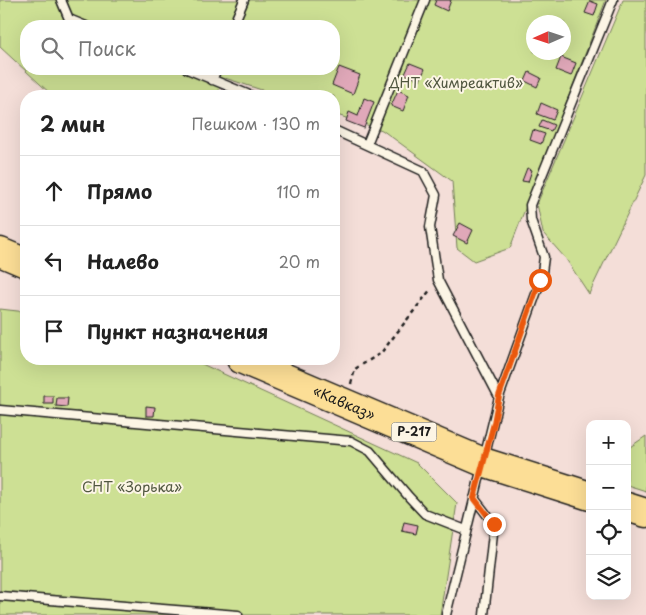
<!DOCTYPE html>
<html lang="ru">
<meta charset="utf-8">
<style>
:root{--surface:#fff;--page:#f2f2f2;--text:#222;--muted:#767676;--line:#e0e0e0}
body{margin:0;font-family:"Playpen Sans",sans-serif;background:var(--page);color:var(--text)}
.controls{position:absolute;right:15px;bottom:15px;display:grid;overflow:hidden;border-radius:10px;box-shadow:0 5px 20px #0002}
.controls button{width:45px;height:45px;display:grid;place-items:center;padding:0;border:0;border-bottom:1px solid var(--line);background:var(--surface);color:var(--text);font:25px sans-serif}
.compass{position:absolute;left:526px;top:15px;width:45px;height:45px;border-radius:50%;background:var(--surface);box-shadow:0 5px 20px #0002;rotate:267deg}
.stop{position:absolute;width:15px;height:15px;margin:-11px;border:4px solid #ea580c;border-radius:50%;background:#fff}
.stop.end{background:#ea580c;border-color:#fff;box-shadow:0 1px 5px #0008}
.list{margin:0;padding:0;list-style:none}
h2{display:flex;justify-content:space-between;align-items:center;height:65px;margin:0;padding:0 20px;font-size:21px}
h2 small{font-size:16px;font-weight:400;color:var(--muted)}
.list li{display:grid;grid-template-columns:32px 1fr auto;gap:15px;align-items:center;box-sizing:border-box;height:70px;padding:0 20px;border-top:1px solid var(--line)}
.list b{display:block;font-size:19px;white-space:nowrap}
.list em{font-size:16px;font-style:normal;color:var(--muted)}
.icon{flex:none;width:28px;height:28px;fill:none;stroke:currentColor;stroke-width:2;stroke-linecap:round;stroke-linejoin:round}
.map{position:relative;flex:none;width:646px;height:615px;overflow:hidden}
.search{position:absolute;background:var(--surface);box-shadow:0 5px 20px #0002;left:20px;top:20px;width:320px;height:55px;display:flex;align-items:center;gap:12px;box-sizing:border-box;padding:0 18px;border-radius:20px;color:var(--muted);font-size:19px}
.panel{position:absolute;background:var(--surface);box-shadow:0 5px 20px #0002;left:20px;top:90px;width:320px;height:275px;border-radius:20px}
.map>svg:first-child{display:block}
</style>
<div class="map">
<svg width="646" height="615" viewBox="0 0 646 615">
<rect width="100%" height="100%" fill="#f4ded8"/>
<filter id="ink" filterUnits="userSpaceOnUse"><feTurbulence type="fractalNoise" baseFrequency=".02" numOctaves="2"/><feDisplacementMap in="SourceGraphic" scale="10" xChannelSelector="R" yChannelSelector="G"/><feConvolveMatrix kernelMatrix="1 2 1 2 8 2 1 2 1" color-interpolation-filters="sRGB"/></filter>
<g filter="url(#ink)">
<path fill="#cde094" stroke="#747e58" fill-rule="evenodd" d="M0,0H606L510,248L474,261L457,248L452,181L382,130L334,114V96H280L225,78L216,96H53L0,47ZM534,22H564V52H534ZM26,26H334V69H26Z
M623,0H646V175L589,294L566,259L543,233L537,204Z
M0,309L26,312V359H191L417,463L457,503L440,615H0Z
M646,436V491L627,485V449Z"/>
<path fill="#e0a8b9" stroke="#1c1c1c" d="M436,0H451L447,11L434,5Z
M590,1L598,4L594,16L585,13Z
M561,57L576,63L571,76L556,70Z
M410,63L425,69L420,80L405,74Z
M339,67L360,75L353,94L332,85Z
M529,72L541,78L537,87L525,81Z
M398,90L409,95L403,111L391,106Z
M364,98L374,102L364,128L346,121L349,112L358,116Z
M541,103L557,110L553,120L537,114Z
M542,120L554,125L551,131L539,127Z
M533,130L545,134L541,144L530,140Z
M527,168L532,170L528,182L522,181Z
M460,223L473,230L467,243L453,236Z
M44,396H53V404H44Z
M57,398H68L67,407L56,406Z
M146,406L155,407L154,416H146Z
M404,522L418,525L416,534L402,531Z"/>
<g fill="none" stroke-linecap="round" stroke-linejoin="round">
<defs>
<path id="service" d="M61,0L69,19L86,26
M233,26L244,0
M187,69L252,96
M212,80L217,69
M334,130L423,171L436,195L430,227L438,280L499,397
M367,144L425,0
M0,410L351,441L370,451L409,497L425,514L466,530
M474,498L494,524L484,615
M0,596L238,615
M446,615L499,397L541,280L544,257L531,220L530,205L613,0"/>
<g id="trunk">
<path d="M0,252L26,263"/>
<path id="s1" d="M241,359L483,462L590,496"/>
<path d="M627,507L646,513"/>
</g>
</defs>
<use href="#service" stroke="#1c1c1c" stroke-width="11"/>
<use href="#trunk" stroke="#1c1c1c" stroke-width="31"/>
<path stroke="#1c1c1c" stroke-width="2.5" stroke-dasharray="4 4" stroke-linecap="butt" d="M351,384L355,369L381,353L431,289"/>
<use href="#service" stroke="#fcf5e5" stroke-width="8"/>
<use href="#trunk" stroke="#fcde96" stroke-width="28"/>
</g>
</g>
<g fill="none" stroke-linecap="round" stroke-linejoin="round" filter="url(#ink)">
<path stroke="#ea580c" stroke-width="6" d="M494,524L474,498L494,423L499,396L540,280"/>
</g>
<g text-anchor="middle" stroke-width="4" stroke-linejoin="round" paint-order="stroke">
<rect fill="#fcf5e5" stroke="#5f5d58" stroke-width="1" x="391.5" y="422.5" width="45" height="19" rx="4"/>
<g font-size="12" font-weight="bold" fill="#1c1c1c">
<text x="414" y="436">Р-217</text>
</g>
<g font-size="14" fill="#515740" stroke="#fcf5e5">
<text x="456" y="88">ДНТ «Химреактив»</text>
<text x="132" y="492">СНТ «Зорька»</text>
</g>
<g font-size="14" fill="#1c1c1c" stroke="#fcf5e5">
<text dy="5" stroke="none"><textPath href="#s1" startOffset="112">«Кавказ»</textPath></text>
</g>
</g>
</svg>
<div class="controls">
<button>+</button>
<button>−</button>
<button><svg class="icon" aria-label="locate" viewBox="0 0 24 24"><circle cx="12" cy="12" r="6"/><path d="M12 2v4M12 18v4M2 12h4M18 12h4"/></svg></button>
<button><svg class="icon" aria-label="layers" viewBox="0 0 24 24"><path d="M12 4l9 5-9 5-9-5zM3 14l9 5 9-5"/></svg></button>
</div>
<svg class="compass" viewBox="-18 -18 36 36"><path d="M0-13l5 13h-10z" fill="#e53935"/><path d="M0 13l5-13h-10z" fill="#767676"/></svg>
<div class="stop" style="left:540px;top:280px"></div>
<div class="stop end" style="left:494px;top:524px"></div>
<div class="search"><svg class="icon" aria-label="search" viewBox="0 0 24 24"><circle cx="10" cy="10" r="6"/><path d="M15 15l6 6"/></svg>Поиск</div>
<section class="panel">
<h2>2 мин<small>Пешком · 130 m</small></h2>
<ul class="list">
<li><svg class="icon" aria-label="ahead" viewBox="0 0 24 24"><path d="M12 20V5M6 11l6-6 6 6"/></svg><div><b>Прямо</b></div><em>110 m</em></li>
<li><svg class="icon" aria-label="left" viewBox="0 0 24 24"><path d="M17 20v-9H6M10 6l-5 5 5 5"/></svg><div><b>Налево</b></div><em>20 m</em></li>
<li><svg class="icon" aria-label="arrive" viewBox="0 0 24 24"><path d="M6 21V4h12l-3 4 3 4H6"/></svg><div><b>Пункт назначения</b></div></li>
</ul>
</section>
</div>
